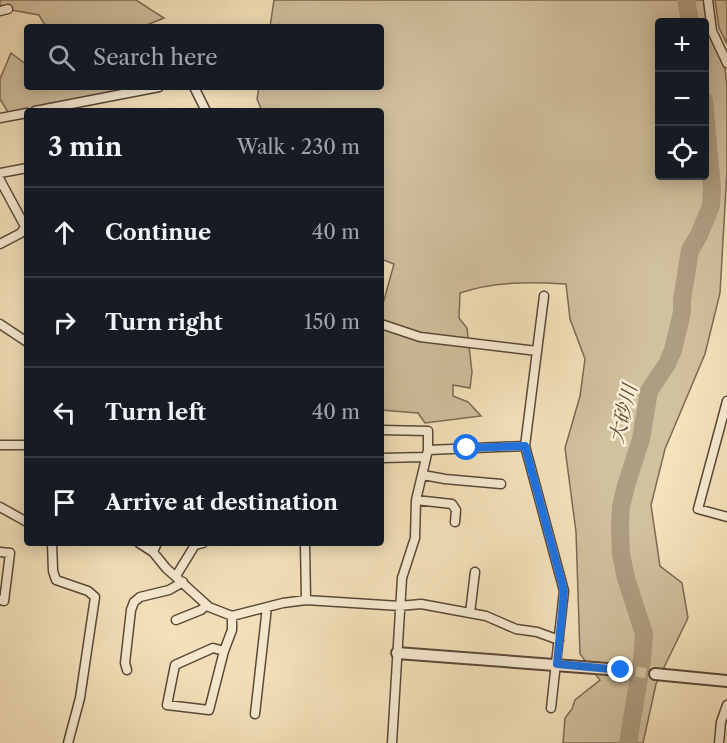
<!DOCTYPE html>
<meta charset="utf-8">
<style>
:root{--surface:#171b24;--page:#20242c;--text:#f1f3f6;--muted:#9ea1a6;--line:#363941}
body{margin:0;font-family:"Libre Caslon Text","Noto Serif JP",serif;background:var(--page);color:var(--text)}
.controls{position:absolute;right:18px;top:18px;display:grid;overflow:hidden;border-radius:6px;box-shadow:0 3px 15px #0003}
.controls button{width:54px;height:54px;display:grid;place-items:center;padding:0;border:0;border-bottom:2px solid var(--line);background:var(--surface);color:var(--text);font:30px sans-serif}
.stop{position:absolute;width:18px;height:18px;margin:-14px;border:4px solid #1a73e8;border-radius:50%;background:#fff}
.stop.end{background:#1a73e8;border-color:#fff;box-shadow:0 2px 6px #0008}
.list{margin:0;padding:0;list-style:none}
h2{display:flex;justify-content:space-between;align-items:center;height:78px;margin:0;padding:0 24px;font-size:26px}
h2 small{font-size:20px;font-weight:400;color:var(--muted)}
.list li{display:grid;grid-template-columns:39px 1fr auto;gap:18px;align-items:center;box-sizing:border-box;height:90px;padding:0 24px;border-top:2px solid var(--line)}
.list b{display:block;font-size:22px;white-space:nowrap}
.list em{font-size:20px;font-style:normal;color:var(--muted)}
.icon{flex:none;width:33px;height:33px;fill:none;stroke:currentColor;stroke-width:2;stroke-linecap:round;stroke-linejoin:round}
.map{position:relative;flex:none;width:727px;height:743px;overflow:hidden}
.search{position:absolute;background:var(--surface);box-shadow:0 3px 15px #0003;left:24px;top:24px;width:360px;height:66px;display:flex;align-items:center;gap:15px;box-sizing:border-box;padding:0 21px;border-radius:6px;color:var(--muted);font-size:22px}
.panel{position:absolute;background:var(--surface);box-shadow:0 3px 15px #0003;left:24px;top:108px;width:360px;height:438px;border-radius:6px}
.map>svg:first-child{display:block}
</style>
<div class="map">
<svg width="727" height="743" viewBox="0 0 727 743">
<rect width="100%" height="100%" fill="#f6e4bd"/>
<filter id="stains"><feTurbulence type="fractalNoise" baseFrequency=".00333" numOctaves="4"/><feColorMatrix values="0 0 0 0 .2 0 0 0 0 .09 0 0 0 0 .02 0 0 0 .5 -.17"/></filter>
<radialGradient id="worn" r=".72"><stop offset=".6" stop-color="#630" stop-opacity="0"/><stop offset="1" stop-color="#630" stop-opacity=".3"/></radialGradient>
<path fill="#d2c19f" stroke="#7c6a56" stroke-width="1.5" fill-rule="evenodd" d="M0,0H136L164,18L142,27H46L39,15L0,8Z
M274,0H704L708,29L725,69L727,87V171L720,293L705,354L665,449L651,505L660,566L682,583L688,618L656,684L643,743H563L565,718L572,709L575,700L600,680L580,654L576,532L565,448L580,396L585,359L570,319L566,284C530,282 495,281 460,293L459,318L467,328L472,372L470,388L453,385V396L468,402L481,416L425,423L418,413L381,410V311L394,264L381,259V111H262L257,99L259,87H381V27H270ZM660,22H704V176H660Z
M715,0H727V44L719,28Z
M11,53L27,65V87H132L34,111H27L11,117L0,99V79Z"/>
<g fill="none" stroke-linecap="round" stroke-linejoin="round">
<path stroke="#af9d81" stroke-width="18" d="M686,0L690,22
M628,743L642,660L644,634L626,578L621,554L620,527L621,506L626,486L641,439L649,391L667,364L673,350L682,312V300L690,250L699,235L711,206L712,188L704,101"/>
<path stroke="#d7c5a3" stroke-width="10" stroke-dasharray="10 5" stroke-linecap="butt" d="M621,670L655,674"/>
<defs>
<path id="minor" d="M708,0L712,31L727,63
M0,11L8,9
M194,87L206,111
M35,111L159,87
M0,118L27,113
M0,173L27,168
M0,180L27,230
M0,244L21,233L27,223
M0,324L27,342
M381,324L420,337L537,351L525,446L564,591L551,708
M537,351L544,296
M727,401L698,509L727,517
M381,430L428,431V450L416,500L415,538L402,578L392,743
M0,445H27
M428,450L525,446
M381,458L426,457
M423,475L445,479L501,484
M416,500L452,504L456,510L455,522
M0,507L27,522
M52,543L53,571L56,580L88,591L95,597L80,698L68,743
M139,543L153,552L166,568L209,607L232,616L283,603L306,600L400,606L421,604L486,616L516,629L537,632L559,640
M305,543L306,600
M0,552L10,553L4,601L0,600
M153,552L157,543
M176,576L195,545L203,543
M470,613L475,572
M176,620L201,610L207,605
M224,651L213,648L175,665L167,705L209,710L224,651L232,630V616
M127,670L125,663L131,610L134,602L140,597L169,590L183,582
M255,714L267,607
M719,743L721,722L727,705"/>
<path id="tertiary" d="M397,653L621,670
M655,674L727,681"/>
</defs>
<use href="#minor" stroke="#594839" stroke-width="11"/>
<use href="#tertiary" stroke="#594839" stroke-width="14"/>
<use href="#minor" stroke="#f9edd4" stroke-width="8"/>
<use href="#tertiary" stroke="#f9edd4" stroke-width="10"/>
</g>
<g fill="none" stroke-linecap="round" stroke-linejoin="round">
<path stroke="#1a73e8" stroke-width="8" d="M467,448L525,446L564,591L557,664L621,670"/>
</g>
<g text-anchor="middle" stroke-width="5" stroke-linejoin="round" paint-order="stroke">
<g font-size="20" font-style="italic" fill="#5c4b3b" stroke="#f9edd4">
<text transform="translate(623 414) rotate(-76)" y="7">大砂川</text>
</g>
</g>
<rect width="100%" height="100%" filter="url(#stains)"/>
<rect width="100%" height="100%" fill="url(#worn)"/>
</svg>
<div class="controls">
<button>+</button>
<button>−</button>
<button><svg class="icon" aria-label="locate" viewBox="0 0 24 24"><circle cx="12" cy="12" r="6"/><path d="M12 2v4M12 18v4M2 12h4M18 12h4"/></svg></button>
</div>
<div class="stop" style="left:467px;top:448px"></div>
<div class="stop end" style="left:621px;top:670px"></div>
<div class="search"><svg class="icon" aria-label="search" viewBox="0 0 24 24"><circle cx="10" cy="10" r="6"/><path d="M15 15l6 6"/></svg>Search here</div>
<section class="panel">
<h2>3 min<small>Walk · 230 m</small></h2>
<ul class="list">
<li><svg class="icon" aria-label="ahead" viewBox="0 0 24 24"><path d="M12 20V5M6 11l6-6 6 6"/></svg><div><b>Continue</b></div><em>40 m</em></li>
<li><svg class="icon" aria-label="right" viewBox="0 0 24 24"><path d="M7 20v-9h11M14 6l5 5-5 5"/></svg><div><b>Turn right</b></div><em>150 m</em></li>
<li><svg class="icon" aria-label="left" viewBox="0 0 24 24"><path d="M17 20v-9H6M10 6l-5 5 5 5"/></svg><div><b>Turn left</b></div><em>40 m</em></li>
<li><svg class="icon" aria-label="arrive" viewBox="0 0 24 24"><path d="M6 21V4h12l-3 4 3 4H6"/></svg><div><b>Arrive at destination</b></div></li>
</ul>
</section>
</div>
